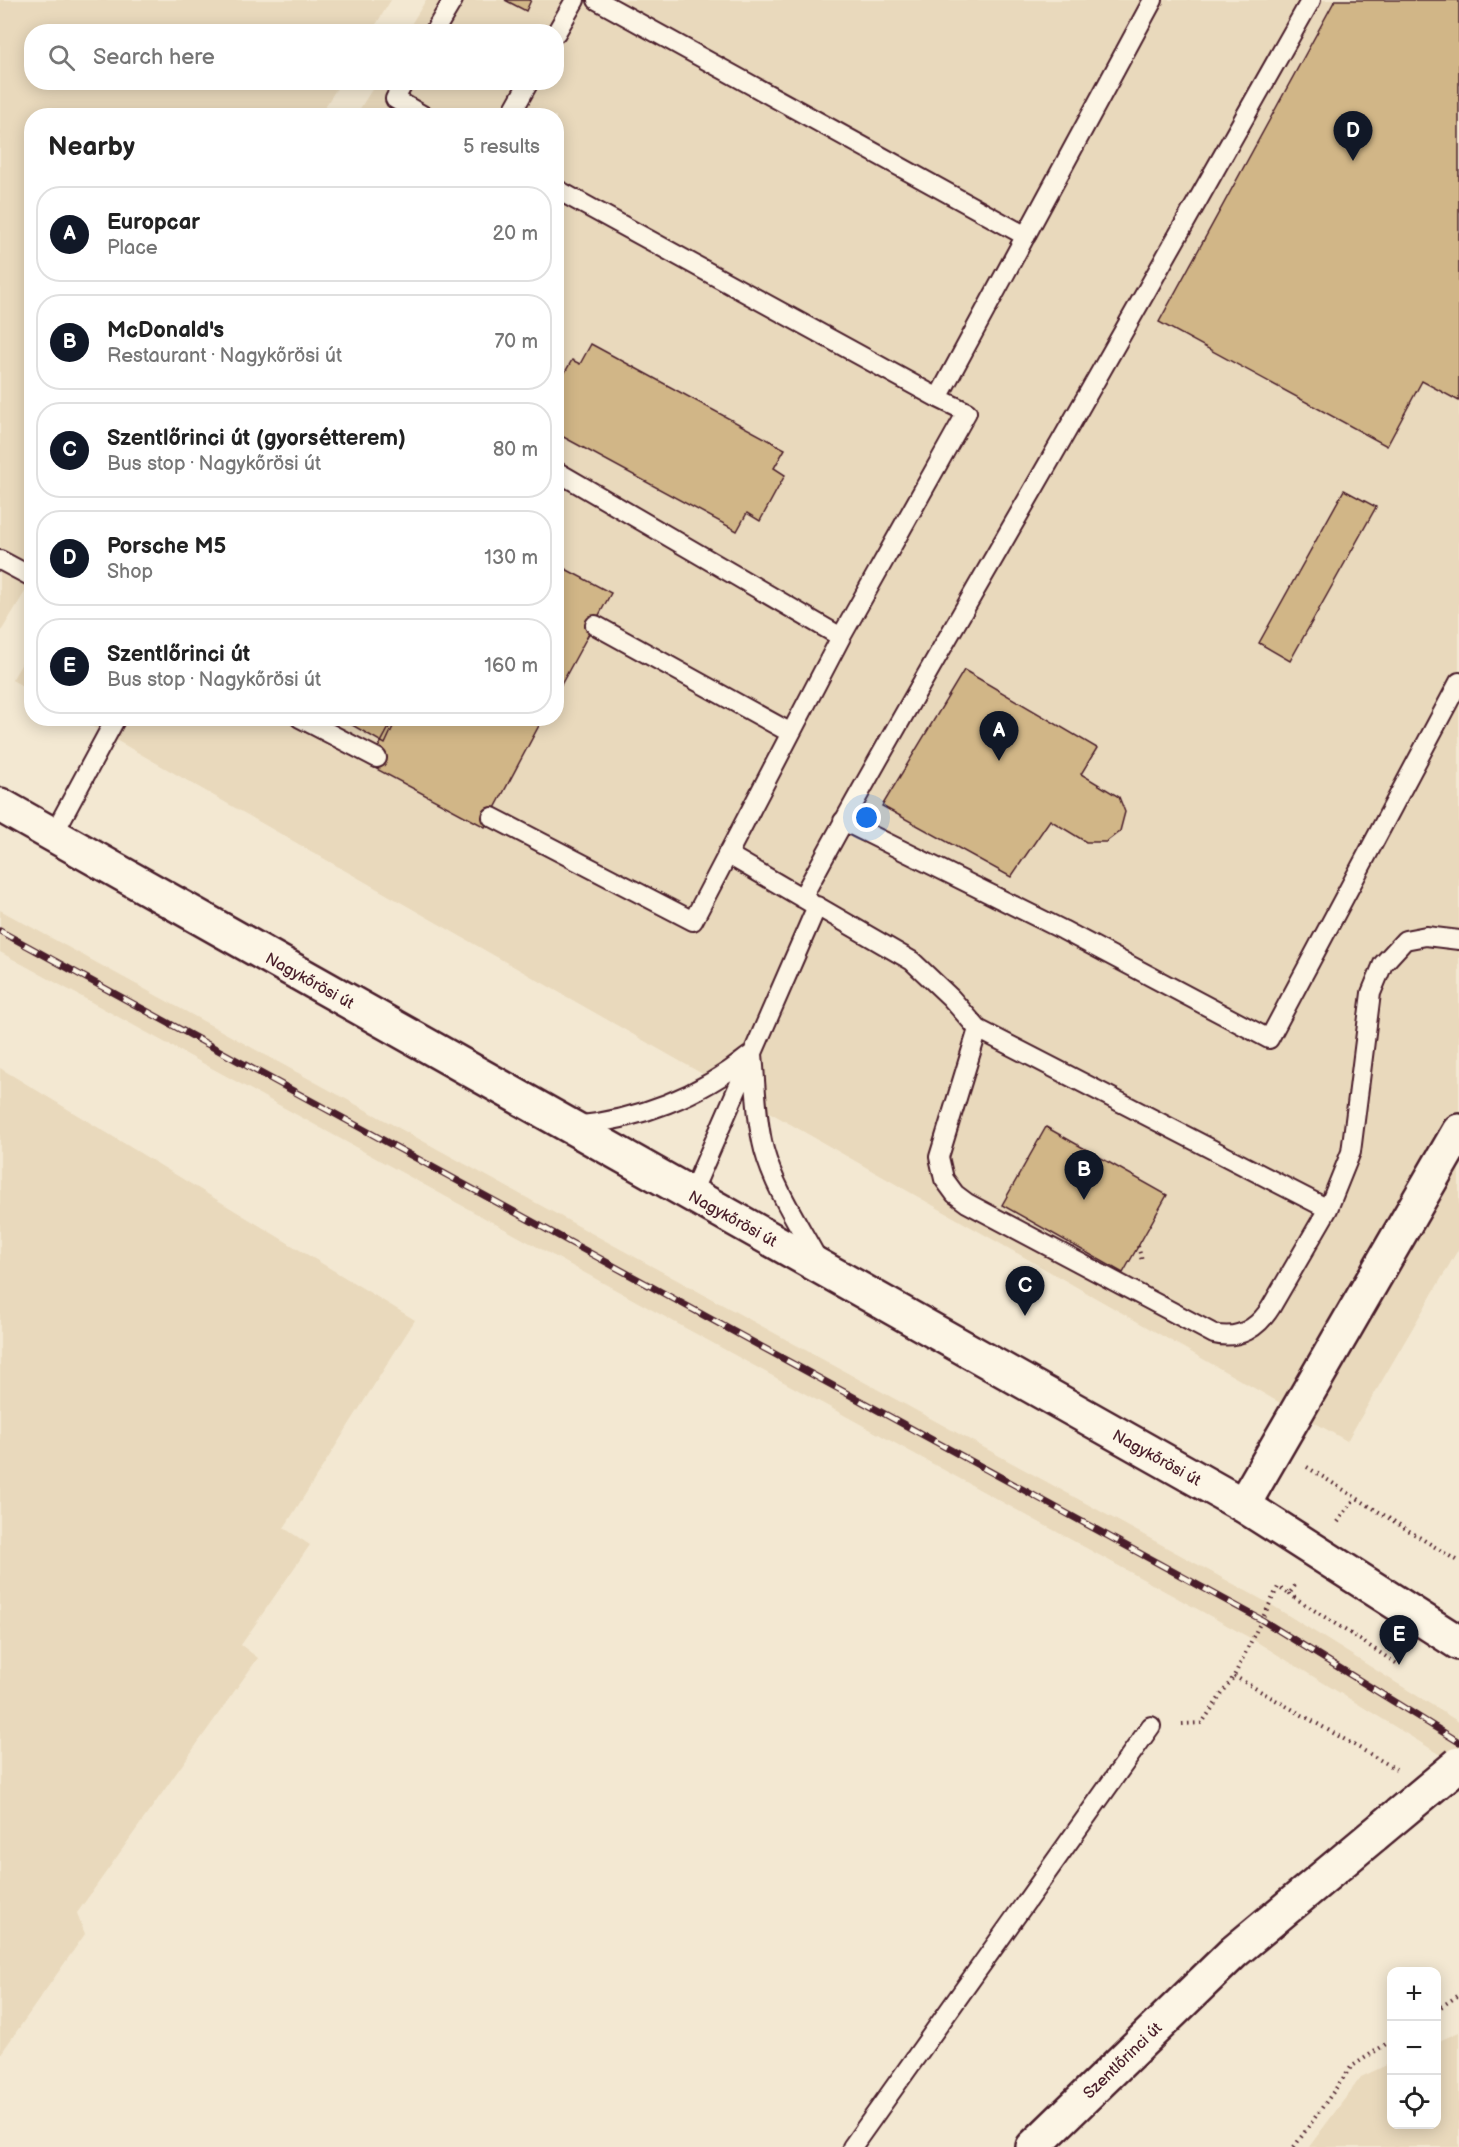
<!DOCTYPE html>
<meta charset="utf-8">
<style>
:root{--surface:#fff;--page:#f6f6f6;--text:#222;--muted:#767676;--line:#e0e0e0;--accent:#111827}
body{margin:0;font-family:"Balsamiq Sans",sans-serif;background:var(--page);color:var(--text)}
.controls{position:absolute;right:18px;bottom:18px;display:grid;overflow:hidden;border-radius:12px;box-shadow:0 3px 15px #0003}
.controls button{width:54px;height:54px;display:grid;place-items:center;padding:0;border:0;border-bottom:2px solid var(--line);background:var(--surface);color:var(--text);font:30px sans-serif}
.you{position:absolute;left:867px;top:818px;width:21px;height:21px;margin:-15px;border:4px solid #fff;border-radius:50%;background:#1a73e8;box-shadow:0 0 0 9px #1a73e833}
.badge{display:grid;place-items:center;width:39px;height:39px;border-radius:50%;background:var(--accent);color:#fff;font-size:20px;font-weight:700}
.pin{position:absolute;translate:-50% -50px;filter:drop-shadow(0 2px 3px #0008)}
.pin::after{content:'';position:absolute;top:32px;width:21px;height:18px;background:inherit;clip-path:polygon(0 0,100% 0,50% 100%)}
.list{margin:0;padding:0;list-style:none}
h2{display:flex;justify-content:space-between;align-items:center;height:78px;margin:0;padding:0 24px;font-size:26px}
h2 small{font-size:20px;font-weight:400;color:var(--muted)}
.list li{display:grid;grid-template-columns:39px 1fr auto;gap:18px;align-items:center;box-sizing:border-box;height:96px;margin:0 12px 12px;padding:0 12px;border:2px solid var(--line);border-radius:24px}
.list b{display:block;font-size:22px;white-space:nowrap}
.list p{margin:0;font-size:20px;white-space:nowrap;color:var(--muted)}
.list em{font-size:20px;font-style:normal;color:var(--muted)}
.icon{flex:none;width:33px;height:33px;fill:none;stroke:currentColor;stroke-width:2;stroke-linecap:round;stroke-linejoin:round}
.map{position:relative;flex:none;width:1459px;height:2147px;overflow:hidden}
.search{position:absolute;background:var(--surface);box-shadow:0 3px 15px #0003;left:24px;top:24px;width:540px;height:66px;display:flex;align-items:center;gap:15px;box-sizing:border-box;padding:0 21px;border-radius:24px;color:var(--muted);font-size:22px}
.panel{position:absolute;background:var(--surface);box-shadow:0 3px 15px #0003;left:24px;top:108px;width:540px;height:618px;border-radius:24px}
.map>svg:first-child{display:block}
</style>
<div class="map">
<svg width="1459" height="2147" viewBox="0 0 1459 2147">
<rect width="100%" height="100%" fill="#f3e8d2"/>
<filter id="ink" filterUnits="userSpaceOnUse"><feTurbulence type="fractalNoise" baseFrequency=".0167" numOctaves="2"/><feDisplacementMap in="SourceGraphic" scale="12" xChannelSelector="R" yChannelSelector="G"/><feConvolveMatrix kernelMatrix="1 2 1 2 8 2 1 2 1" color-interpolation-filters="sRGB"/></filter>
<g filter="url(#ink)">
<path fill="#e9d9bc" d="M0,0H391L372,31L32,32V82L340,83L320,115L32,116L31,582L0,633Z
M426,0H1459V1248L1347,1441L79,719L556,718V116L356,115L376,83L556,82V32L407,31Z
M31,648V691L12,680Z
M0,910L1270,1604L1459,1722V1766L1252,1639L0,952Z
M0,1068L415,1320L284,1528L310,1545L241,1645L258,1658L77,1913L85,1934L0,2055Z
M1459,2032V2147H1309L1361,2077L1391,2063L1392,2124H1436L1437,2042Z"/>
<path fill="#d1b687" stroke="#4a1f2b" stroke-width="1.5" d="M505,0H531L526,11Z
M1335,0H1459V401L1422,381L1387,446L1159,322Z
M591,344L785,449L774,468L785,475L760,521L747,513L737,531L556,433V411L559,407L556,406V388L572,360L580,364Z
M1344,490L1376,507L1290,661L1259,643Z
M556,564L611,593L556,694Z
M964,670L1097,748L1081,774L1119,797L1125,812L1120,831L1106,842H1086L1050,820L1011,877L882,806Z
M340,718H397L385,744Z
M394,718H543L485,827L369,765Z
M1046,1127L1167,1195L1123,1273L1002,1205Z"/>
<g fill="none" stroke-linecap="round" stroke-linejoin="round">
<defs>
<path id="lane" d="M597,0L1026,236
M434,32L453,0
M556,33L575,0
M404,82L395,99L424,116
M510,116L529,82
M556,189L938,398
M556,471L841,637
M0,560L32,577
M595,625L791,733
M300,718L377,758
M492,817L693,921L841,637L967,412L938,398L1153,0
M843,821L1063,930L1269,1039L1459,682
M53,835L116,718
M727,854L811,903
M802,898C869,772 941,650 1011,528C1113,352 1211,176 1311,0
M978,1029L939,1157L944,1179L955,1194L967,1203L1214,1334C1239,1340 1258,1328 1271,1307L1328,1209L1351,1152L1371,993L1383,964L1405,940L1426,936L1459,940
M753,1054C756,1086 756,1119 764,1150C775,1190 800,1226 819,1262
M574,1126C637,1120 700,1096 749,1056
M691,1195L817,906L912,961L951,998L978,1029L1328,1209
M852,2147L1151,1726"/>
<path id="street" d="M1243,1505L1459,1131"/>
<path id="secondary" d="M0,805L1243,1505L1459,1643
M1033,2147L1234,1952L1374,1835"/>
</defs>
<use href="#lane" stroke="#4a1f2b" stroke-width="22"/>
<use href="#street" stroke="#4a1f2b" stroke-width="38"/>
<use href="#secondary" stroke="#4a1f2b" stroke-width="38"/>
<path stroke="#4a1f2b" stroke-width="4" stroke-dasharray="1.5 4.5" stroke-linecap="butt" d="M1138,1246L1142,1261
M1307,1467L1459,1562
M1338,1522L1355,1498
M1289,1594L1399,1665
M1234,1676L1396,1769
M1182,1724L1202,1723L1234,1676L1278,1587L1289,1594L1297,1583
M1436,2010L1459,1995
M1294,2147L1351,2067L1392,2040"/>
<use href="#lane" stroke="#fcf5e5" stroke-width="18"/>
<use href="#street" stroke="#fcf5e5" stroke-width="33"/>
<use href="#secondary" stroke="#fcf5e5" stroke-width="33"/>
<defs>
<path id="rail" d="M0,931L1262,1620L1459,1742"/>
</defs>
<use href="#rail" stroke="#4a1f2b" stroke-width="7"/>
<use href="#rail" stroke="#fcf5e5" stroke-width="4.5" stroke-dasharray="14" stroke-linecap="butt"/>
<defs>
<path id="secondary-bridge" d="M1374,1835L1459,1764"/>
</defs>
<use href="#secondary-bridge" stroke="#4a1f2b" stroke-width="38" stroke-linecap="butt"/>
<use href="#secondary-bridge" stroke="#fcf5e5" stroke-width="33"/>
</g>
</g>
<g text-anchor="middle" stroke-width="4.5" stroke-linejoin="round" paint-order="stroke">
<g font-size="16" fill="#4a1f2b" stroke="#fcf5e5">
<text transform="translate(310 980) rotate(29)" y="6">Nagykőrösi út</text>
<text transform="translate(733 1218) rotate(29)" y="6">Nagykőrösi út</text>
<text transform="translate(1157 1457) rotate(29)" y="6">Nagykőrösi út</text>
<text transform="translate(1122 2060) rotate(-44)" y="6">Szentlőrinci út</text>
</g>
</g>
</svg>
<div class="controls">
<button>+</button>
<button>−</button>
<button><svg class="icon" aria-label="locate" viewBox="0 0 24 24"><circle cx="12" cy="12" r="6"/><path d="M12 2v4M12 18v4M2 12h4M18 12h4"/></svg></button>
</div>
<div class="you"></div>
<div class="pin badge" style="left:999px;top:761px">A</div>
<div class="pin badge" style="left:1084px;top:1200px">B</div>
<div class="pin badge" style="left:1025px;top:1316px">C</div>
<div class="pin badge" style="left:1353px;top:161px">D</div>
<div class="pin badge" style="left:1399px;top:1665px">E</div>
<div class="search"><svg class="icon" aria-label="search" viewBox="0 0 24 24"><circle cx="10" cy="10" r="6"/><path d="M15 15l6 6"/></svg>Search here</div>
<section class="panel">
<h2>Nearby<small>5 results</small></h2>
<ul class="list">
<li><span class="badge">A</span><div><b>Europcar</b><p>Place</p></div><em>20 m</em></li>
<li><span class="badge">B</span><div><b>McDonald's</b><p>Restaurant · Nagykőrösi út</p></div><em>70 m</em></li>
<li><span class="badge">C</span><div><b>Szentlőrinci út (gyorsétterem)</b><p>Bus stop · Nagykőrösi út</p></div><em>80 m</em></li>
<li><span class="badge">D</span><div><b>Porsche M5</b><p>Shop</p></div><em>130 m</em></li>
<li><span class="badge">E</span><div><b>Szentlőrinci út</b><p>Bus stop · Nagykőrösi út</p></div><em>160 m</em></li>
</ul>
</section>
</div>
